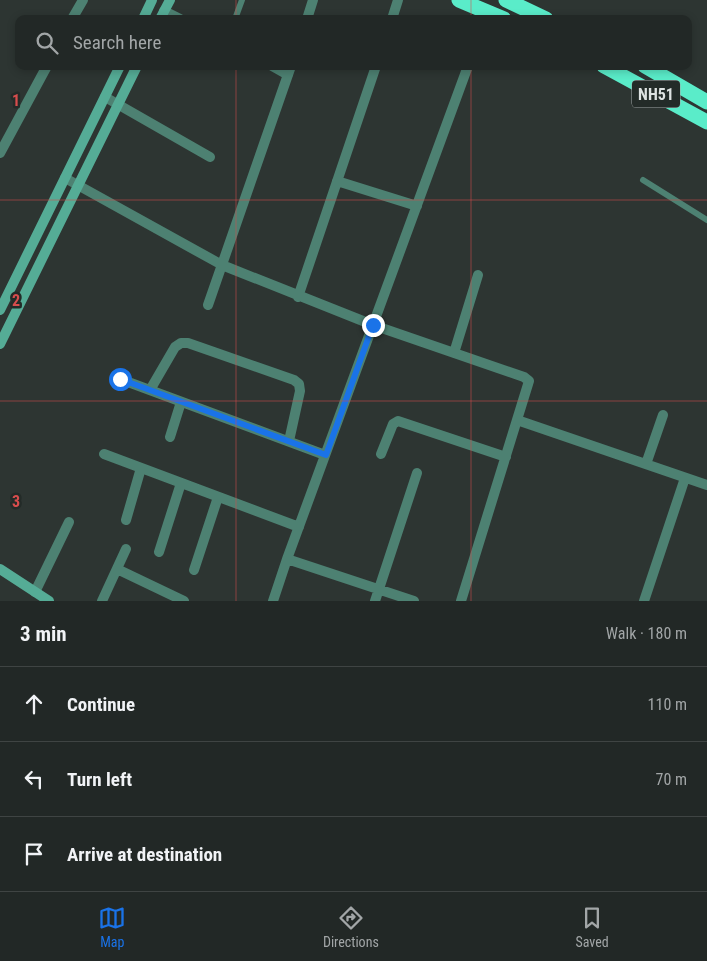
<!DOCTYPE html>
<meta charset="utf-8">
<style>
:root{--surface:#222826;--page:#2e3432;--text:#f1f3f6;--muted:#a2a6a7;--line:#3f4443;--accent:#1a73e8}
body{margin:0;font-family:"Roboto Condensed",sans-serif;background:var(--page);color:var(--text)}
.stop{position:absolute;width:15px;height:15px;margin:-11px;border:4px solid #1a73e8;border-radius:50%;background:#fff}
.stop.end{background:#1a73e8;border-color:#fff;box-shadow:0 1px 5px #0008}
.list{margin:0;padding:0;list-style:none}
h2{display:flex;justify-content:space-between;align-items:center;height:65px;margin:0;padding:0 20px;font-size:21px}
h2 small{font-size:16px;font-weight:400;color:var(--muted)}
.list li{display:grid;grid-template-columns:32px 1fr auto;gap:15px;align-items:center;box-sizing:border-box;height:75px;padding:0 20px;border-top:1px solid var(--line)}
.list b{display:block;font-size:19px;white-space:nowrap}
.list em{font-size:16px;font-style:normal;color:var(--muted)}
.icon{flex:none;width:28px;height:28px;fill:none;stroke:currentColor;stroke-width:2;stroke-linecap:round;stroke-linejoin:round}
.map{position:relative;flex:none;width:707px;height:601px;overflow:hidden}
.search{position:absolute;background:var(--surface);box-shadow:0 2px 8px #0003;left:15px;right:15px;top:15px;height:55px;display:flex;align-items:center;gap:12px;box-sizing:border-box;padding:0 18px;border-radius:10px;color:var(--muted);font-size:19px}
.sheet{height:290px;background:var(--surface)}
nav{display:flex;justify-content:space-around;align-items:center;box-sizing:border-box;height:70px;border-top:1px solid var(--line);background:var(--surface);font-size:14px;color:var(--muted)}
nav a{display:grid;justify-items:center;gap:2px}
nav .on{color:var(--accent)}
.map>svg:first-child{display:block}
</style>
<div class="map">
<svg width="707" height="601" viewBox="0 0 707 601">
<rect width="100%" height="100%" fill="#2d3532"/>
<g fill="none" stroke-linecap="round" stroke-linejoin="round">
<path stroke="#4d8172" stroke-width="6" d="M235,19L242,0
M643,180L707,220"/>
<path stroke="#4d8172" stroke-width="10" d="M164,11L180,19
M72,19L83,0
M307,19L313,0
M392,19L398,0
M272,66L288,75
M105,97L210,157
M0,153L47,66
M65,178L222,265L373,325L524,377L529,381L461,601
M337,181L417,206
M298,297L376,66
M208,305L291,66
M454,353L478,275
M120,379L325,455
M150,390L175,347L181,343H188L294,380L299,384L300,391L289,441
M517,420L707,485
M170,437L181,402
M104,454L299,527
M381,454L393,424L398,421L506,457
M646,464L663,415
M126,520L141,468
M159,552L181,483
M287,559L414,601
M117,569L184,601
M194,570L218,497
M35,592L69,522
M102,601L126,549
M273,601L287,559L468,66
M375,601L417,473
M644,601L685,478"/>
<path stroke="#55ac96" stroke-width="10" d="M143,19L152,0
M160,19L170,0
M0,310L120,66
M0,344L137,66
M0,569L49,601"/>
<path stroke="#5aecc9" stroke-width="15" d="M459,0L504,19
M506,0L546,19
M604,66L707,122
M645,66L707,102"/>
</g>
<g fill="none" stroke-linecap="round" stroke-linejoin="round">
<path stroke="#1a73e8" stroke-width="6" d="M120,379L326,455L373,325"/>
</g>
<path fill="none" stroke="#d74d4d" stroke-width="1" stroke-opacity="0.55" d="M236,0V19M471,0V19M236,66V601M471,66V601M0,200H707M0,401H707"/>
<g text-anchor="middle" stroke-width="5" stroke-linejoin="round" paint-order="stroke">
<rect fill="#232b28" stroke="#a5abaa" stroke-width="1" x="632" y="80.5" width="48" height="27" rx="4"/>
<g font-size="16" font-weight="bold" fill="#dde2e1">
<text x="656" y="100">NH51</text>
</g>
</g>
<g font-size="16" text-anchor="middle" font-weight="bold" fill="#d74d4d" stroke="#232b28" stroke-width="5" stroke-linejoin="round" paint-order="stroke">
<text x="16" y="106">1</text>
<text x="16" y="306">2</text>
<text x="16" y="507">3</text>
</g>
</svg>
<div class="stop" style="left:120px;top:379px"></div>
<div class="stop end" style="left:373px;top:325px"></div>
<div class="search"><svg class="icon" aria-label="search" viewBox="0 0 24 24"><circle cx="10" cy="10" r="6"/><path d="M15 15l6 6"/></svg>Search here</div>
</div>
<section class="sheet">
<h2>3 min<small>Walk · 180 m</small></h2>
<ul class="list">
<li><svg class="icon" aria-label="ahead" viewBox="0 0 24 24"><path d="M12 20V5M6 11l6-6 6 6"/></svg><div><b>Continue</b></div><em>110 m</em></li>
<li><svg class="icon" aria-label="left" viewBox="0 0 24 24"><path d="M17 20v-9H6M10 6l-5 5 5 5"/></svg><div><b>Turn left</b></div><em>70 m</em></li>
<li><svg class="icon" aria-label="arrive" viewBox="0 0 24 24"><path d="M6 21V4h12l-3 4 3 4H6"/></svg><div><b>Arrive at destination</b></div></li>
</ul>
</section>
<nav>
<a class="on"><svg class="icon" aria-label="map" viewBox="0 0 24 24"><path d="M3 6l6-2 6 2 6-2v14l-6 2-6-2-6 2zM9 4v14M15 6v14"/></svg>Map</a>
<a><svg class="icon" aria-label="directions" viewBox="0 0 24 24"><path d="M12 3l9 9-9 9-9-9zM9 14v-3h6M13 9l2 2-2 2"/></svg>Directions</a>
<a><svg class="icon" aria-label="saved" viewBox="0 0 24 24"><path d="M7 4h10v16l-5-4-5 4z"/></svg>Saved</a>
</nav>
